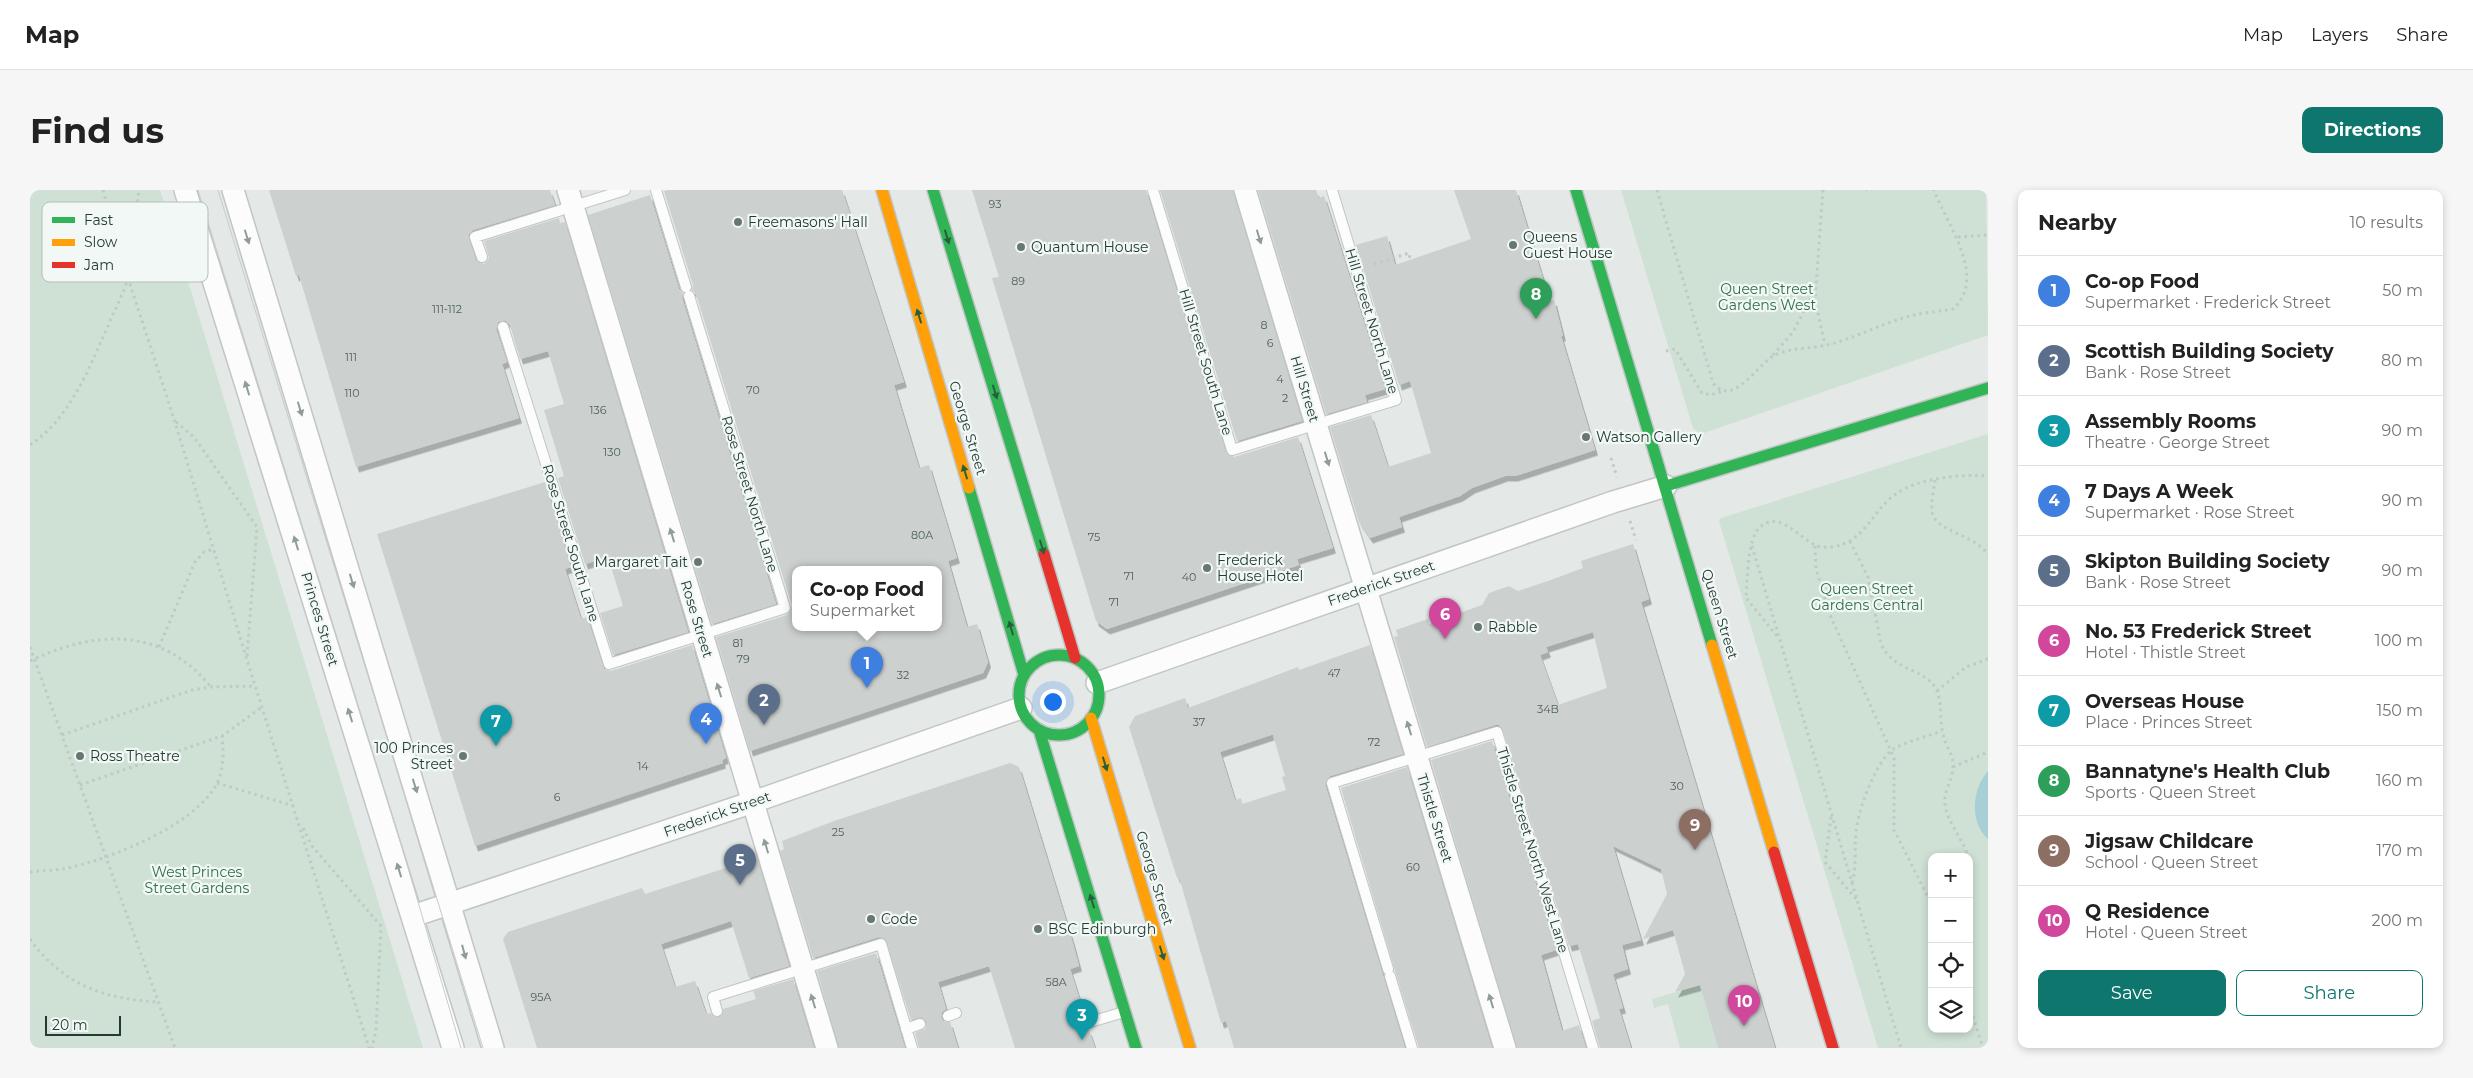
<!DOCTYPE html>
<meta charset="utf-8">
<style>
:root{--surface:#fff;--page:#f6f6f6;--text:#222;--muted:#767676;--line:#e0e0e0;--accent:#0f766e}
body{margin:0;font-family:Montserrat,sans-serif;background:var(--page);color:var(--text)}
.controls{position:absolute;right:15px;bottom:15px;display:grid;overflow:hidden;border-radius:10px;box-shadow:0 2px 8px #0003}
.controls button{width:45px;height:45px;display:grid;place-items:center;padding:0;border:0;border-bottom:1px solid var(--line);background:var(--surface);color:var(--text);font:25px sans-serif}
.scale{position:absolute;left:15px;bottom:12px;width:76px;box-sizing:border-box;padding-left:5px;border:2px solid #233b34;border-top:0;font-size:14px;line-height:18px;white-space:nowrap;color:#233b34;-webkit-text-stroke:4px #f2f8f5;paint-order:stroke}
.you{position:absolute;left:1022px;top:511px;width:18px;height:18px;margin:-12px;border:4px solid #fff;border-radius:50%;background:#1a73e8;box-shadow:0 0 0 8px #1a73e833}
.badge{display:grid;place-items:center;width:32px;height:32px;border-radius:50%;background:var(--accent);color:#fff;font-size:16px;font-weight:700}
.pin{position:absolute;translate:-50% -41px;filter:drop-shadow(0 1px 2px #0008)}
.pin::after{content:'';position:absolute;top:26px;width:18px;height:15px;background:inherit;clip-path:polygon(0 0,100% 0,50% 100%)}
.popup{position:absolute;left:762px;top:376px;width:150px;height:65px;box-sizing:border-box;display:grid;place-content:center;border-radius:10px;background:var(--surface);filter:drop-shadow(0 1px 4px #0005);font-size:16px;white-space:nowrap;color:var(--muted)}
.popup b{font-size:19px;color:var(--text)}
.popup::after{content:'';position:absolute;left:50%;top:100%;margin-left:-10px;border:10px solid transparent;border-top-color:var(--surface)}
.list{margin:0;padding:0;list-style:none}
h2{display:flex;justify-content:space-between;align-items:center;height:65px;margin:0;padding:0 20px;font-size:21px}
h2 small{font-size:16px;font-weight:400;color:var(--muted)}
.list li{display:grid;grid-template-columns:32px 1fr auto;gap:15px;align-items:center;box-sizing:border-box;height:70px;padding:0 20px;border-top:1px solid var(--line)}
.list b{display:block;font-size:19px;white-space:nowrap}
.list p{margin:0;font-size:16px;white-space:nowrap;color:var(--muted)}
.list em{font-size:16px;font-style:normal;color:var(--muted)}
.actions{display:flex;gap:10px;padding:15px 20px}
.actions a{flex:1;padding:11px 0;border:1px solid var(--accent);border-radius:10px;text-align:center;font-size:18px;color:var(--accent)}
.actions .main{background:var(--accent);color:#fff}
.icon{flex:none;width:28px;height:28px;fill:none;stroke:currentColor;stroke-width:2;stroke-linecap:round;stroke-linejoin:round}
.map{position:relative;flex:none;width:1958px;height:858px;overflow:hidden;border-radius:10px}
header{display:flex;align-items:center;gap:30px;box-sizing:border-box;height:70px;padding:0 25px;background:var(--surface);border-bottom:1px solid var(--line)}
header strong{font-size:24px}
nav{display:flex;gap:28px;margin-inline-start:auto;font-size:18px}
.intro{display:flex;align-items:center;justify-content:space-between;box-sizing:border-box;height:120px;padding:0 30px}
h1{margin:0;font-size:35px}
.button{padding:12px 22px;border-radius:10px;background:var(--accent);color:#fff;font-size:18px;font-weight:700}
main{display:flex;gap:30px;padding:0 30px}
aside{flex:1;background:var(--surface);border-radius:10px;box-shadow:0 2px 8px #0003}
.map>svg:first-child{display:block}
</style>
<header>
<strong>Map</strong>
<nav><a>Map</a><a>Layers</a><a>Share</a></nav>
</header>
<div class="intro"><h1>Find us</h1><a class="button">Directions</a></div>
<main>
<div class="map">
<svg width="1958" height="858" viewBox="0 0 1958 858">
<defs>
<filter id="shadow"><feDropShadow dx="3" dy="5.5" stdDeviation="0" flood-color="#0004"/></filter>
</defs>
<rect width="100%" height="100%" fill="#e4e9e7"/>
<path fill="#cee1d4" fill-rule="evenodd" d="M0,0H130L393,858H0Z
M1591,0H1956L1958,145L1674,243L1668,242L1663,238Z
M1958,244V858H1848L1689,331L1691,328ZM1902,667H1939V839H1902Z
M1670,795L1688,858H1650L1638,814L1624,818L1622,809Z"/>
<path fill="#a7cfd5" d="M1958,581V649C1939,632 1942,599 1958,581Z"/>
<path fill="#ccd0ce" fill-rule="evenodd" filter="url(#shadow)" d="M239,0H520L525,15L443,40L438,45L439,49L446,70L454,74L459,68L454,51L529,28L530,33L535,32L658,442L583,465L570,423L593,416L578,367L555,374L528,288L534,286L514,220L534,214L518,161L490,169L480,135L475,130L468,132L466,139L477,172L472,174L489,228L326,277L269,85L266,86Z
M638,0H812L874,192L864,195L889,278L899,275L927,368L918,371L937,437L947,434L958,472L953,483L720,561L686,447L757,425L762,416L666,104L662,100L663,95L634,1ZM766,379H908V437H766Z
M942,0H1116L1196,262L1204,267L1268,247L1303,358L1267,369L1269,375L1077,439L1066,431L962,88L969,87Z
M1130,0H1203L1272,231L1207,251Z
M1228,0H1286L1289,8L1294,6L1355,199L1335,205L1337,212L1296,224Z
M1424,0H1486L1520,112L1524,110L1533,146H1531L1565,260L1485,286H1475L1442,298L1430,306L1369,327L1372,337L1340,348L1329,332L1300,237L1341,225L1358,277L1401,263L1380,191L1369,195L1326,55L1357,46L1365,75L1441,49Z
M620,5L649,99L653,103L652,108L746,414L682,434L558,25Z
M515,292L541,377L535,379L551,429L557,427L574,479L581,481L662,455L696,568L692,570L693,573L445,656L347,344Z
M1603,354L1619,409L1611,412L1745,858H1688L1670,795L1645,802L1655,784L1643,740L1613,749L1637,704L1631,679L1583,656L1611,750L1592,755L1598,779L1583,784L1593,818L1589,819L1601,858H1570L1562,831L1570,828L1548,754L1539,756L1473,540L1469,535H1465L1397,557L1364,447L1368,446L1366,440L1398,429L1399,434L1452,415L1459,403L1479,396L1488,401L1518,391L1553,378L1551,371ZM1563,442L1577,498L1528,515L1510,465L1518,462L1516,457Z
M1340,455L1373,564L1300,586L1295,594L1375,858H1204L1196,831L1191,833L1149,687L1147,688L1099,537L1105,526L1155,508L1158,518L1268,477L1269,480ZM1241,545H1243L1255,586L1252,587L1256,600L1212,614L1211,608L1205,610L1190,562Z
M1462,551L1526,760L1511,765L1528,826L1532,841L1549,835L1556,858H1487L1401,570Z
M980,573L989,577L1042,750L1049,776L1040,779L1055,826L1050,834L1053,838L1059,840L1065,858H985L959,776L908,792L916,819L912,822L911,828L914,832H920L928,858H889L885,843L895,839L897,832L891,827L881,830L855,749L849,747L783,768L750,661L754,659L752,651L804,631Z
M1377,577L1462,858H1389L1365,781L1311,598Z
M727,668L759,776L719,788L701,731L631,754L645,797L665,791L676,824L680,823L685,827L692,825L693,819L726,809L723,801L763,789L784,858H507L473,749L478,742L612,698L615,704Z
M846,763L875,858H809L787,781Z"/>
<g fill="none" stroke-linecap="round" stroke-linejoin="round">
<defs>
<path id="lane" d="M626,0L656,97
M1123,0L1202,260L1366,210L1302,0
M452,67L445,47L595,0
M473,137L579,474L755,418L659,106
M1358,779L1302,593L1467,542L1563,858
M1360,786L1382,858
M687,821L683,807L851,754L882,858
M918,826L926,823
M1057,833L1094,822
M876,839L890,834"/>
<path id="street" d="M155,0L423,858
M203,0L463,858
M538,0L797,858
M1215,0L1475,858
M1067,493L1583,312L1636,296
M383,726L723,612L991,518"/>
<path id="fast" d="M903,0L1014,364
M1546,0L1682,455
M1636,296L1958,198
M939,298L994,485
M989 505a40 40 0 1 1 80 0a40 40 0 1 1-80 0Z
M1009,540L1106,858"/>
<path id="slow" d="M852,0L939,298
M1682,455L1744,662
M1061,528L1160,858"/>
<path id="jam" d="M1014,364L1045,468
M1744,662L1803,858"/>
</defs>
<use href="#lane" stroke="#c1c6c4" stroke-width="12"/>
<use href="#street" stroke="#c1c6c4" stroke-width="24"/>
<use href="#fast" stroke="#c0c6c4" stroke-width="14"/>
<use href="#slow" stroke="#c0c6c4" stroke-width="14"/>
<use href="#jam" stroke="#c0c6c4" stroke-width="14"/>
<path stroke="#c1c9c5" stroke-width="3" stroke-dasharray="2.5 4" stroke-linecap="butt" d="M73,0L98,88L145,232L217,470L339,858
M1627,0L1683,193C1703,219 1729,172 1745,165C1763,157 1782,159 1801,154C1824,148 1847,136 1870,129C1887,123 1905,122 1923,119C1958,88 1917,35 1904,0
M1793,0L1785,110L1795,155
M1836,0H1837
M1928,47L1958,45
M1344,74L1379,63L1380,69
M1636,161L1645,159L1672,203L1681,205L1693,201
M1743,165L1763,142L1784,102
M146,232L164,247L227,337L217,467
M0,255C41,227 58,180 78,136C84,120 94,104 98,87C104,59 105,29 109,0
M1581,268L1587,287
M1905,290C1904,300 1901,311 1902,321C1904,342 1944,343 1958,365
M1600,331L1606,350
M1820,351L1838,387L1851,454C1864,482 1895,478 1906,499C1913,513 1909,529 1913,544C1915,556 1924,564 1923,577C1923,590 1913,601 1915,614C1917,633 1933,648 1938,667
M1722,356L1871,858
M1785,356L1786,379L1800,425L1864,568V640L1902,715
M1747,446L1716,408C1717,392 1718,348 1729,338C1749,319 1768,347 1785,355C1792,359 1804,357 1811,355C1835,347 1844,321 1863,306C1886,288 1929,284 1958,286
M0,457L145,858
M129,457L165,372L174,362L183,359
M0,471C65,440 131,436 181,497
M1907,501L1936,477L1958,469
M32,545L162,500L181,497L225,496
M1923,577L1958,562
M187,593L264,616
M50,595L192,546L232,517
M1801,627L1795,672L1826,709
M273,638L282,656L351,736L346,841L342,858
M1939,672V701
M0,682C14,680 28,681 42,677C85,667 164,635 186,595C194,580 194,562 192,546
M1822,693C1827,676 1824,660 1826,643C1827,622 1845,574 1862,560C1869,554 1901,545 1912,541
M0,749C33,795 74,809 128,812
M1939,814L1953,858"/>
<use href="#lane" stroke="#fbfcfb" stroke-width="10"/>
<use href="#street" stroke="#fbfcfb" stroke-width="21"/>
<use href="#fast" stroke="#30b455" stroke-width="11"/>
<use href="#slow" stroke="#ff9f0a" stroke-width="11"/>
<use href="#jam" stroke="#e5322d" stroke-width="11"/>
<path stroke="#c7cbca" stroke-width="1" d="M168,0L371,654L431,858
M188,0L453,858"/>
</g>
<defs><path id="oneway-solid" d="M-6-.8H1V-3.2L6.5 0L1 3.2V.8H-6Z" transform="scale(1.25)"/></defs>
<g fill="#8f9c98">
<use href="#oneway-solid" transform="translate(217 47) rotate(73)"/>
<use href="#oneway-solid" transform="translate(1229 47) rotate(73)"/>
<use href="#oneway-solid" transform="translate(217 198) rotate(-107)"/>
<use href="#oneway-solid" transform="translate(270 219) rotate(73)"/>
<use href="#oneway-solid" transform="translate(1297 269) rotate(73)"/>
<use href="#oneway-solid" transform="translate(642 345) rotate(-107)"/>
<use href="#oneway-solid" transform="translate(266 353) rotate(-107)"/>
<use href="#oneway-solid" transform="translate(322 391) rotate(73)"/>
<use href="#oneway-solid" transform="translate(689 500) rotate(-107)"/>
<use href="#oneway-solid" transform="translate(320 525) rotate(-107)"/>
<use href="#oneway-solid" transform="translate(1379 538) rotate(-107)"/>
<use href="#oneway-solid" transform="translate(385 596) rotate(73)"/>
<use href="#oneway-solid" transform="translate(736 656) rotate(-107)"/>
<use href="#oneway-solid" transform="translate(369 680) rotate(-107)"/>
<use href="#oneway-solid" transform="translate(434 762) rotate(75)"/>
<use href="#oneway-solid" transform="translate(783 811) rotate(-107)"/>
<use href="#oneway-solid" transform="translate(1461 811) rotate(-107)"/>
</g>
<g fill="#275f3e">
<use href="#oneway-solid" transform="translate(917 47) rotate(73)"/>
<use href="#oneway-solid" transform="translate(889 126) rotate(-107)"/>
<use href="#oneway-solid" transform="translate(965 202) rotate(73)"/>
<use href="#oneway-solid" transform="translate(935 282) rotate(-107)"/>
<use href="#oneway-solid" transform="translate(1012 357) rotate(73)"/>
<use href="#oneway-solid" transform="translate(981 438) rotate(-106)"/>
<use href="#oneway-solid" transform="translate(1075 574) rotate(73)"/>
<use href="#oneway-solid" transform="translate(1062 711) rotate(-107)"/>
<use href="#oneway-solid" transform="translate(1132 763) rotate(73)"/>
</g>
<g fill="#677873" stroke="#f2f8f5" stroke-width="2">
<circle cx="708" cy="32" r="5"/>
<circle cx="1483" cy="55" r="5"/>
<circle cx="991" cy="57" r="5"/>
<circle cx="1556" cy="247" r="5"/>
<circle cx="668" cy="372" r="5"/>
<circle cx="1177" cy="378" r="5"/>
<circle cx="1448" cy="437" r="5"/>
<circle cx="50" cy="566" r="5"/>
<circle cx="433" cy="566" r="5"/>
<circle cx="841" cy="729" r="5"/>
<circle cx="1008" cy="739" r="5"/>
</g>
<g text-anchor="middle" stroke-width="4.5" stroke-linejoin="round" paint-order="stroke">
<g font-size="11" fill="#4e615b">
<text x="965" y="18">93</text>
<text x="988" y="95">89</text>
<text x="417" y="123">111-112</text>
<text x="1234" y="139">8</text>
<text x="1240" y="157">6</text>
<text x="321" y="171">111</text>
<text x="1250" y="193">4</text>
<text x="723" y="204">70</text>
<text x="322" y="207">110</text>
<text x="1255" y="212">2</text>
<text x="568" y="224">136</text>
<text x="582" y="266">130</text>
<text x="892" y="349">80A</text>
<text x="1064" y="351">75</text>
<text x="1099" y="390">71</text>
<text x="1159" y="391">40</text>
<text x="1084" y="416">71</text>
<text x="708" y="457">81</text>
<text x="713" y="473">79</text>
<text x="1304" y="487">47</text>
<text x="873" y="489">32</text>
<text x="1518" y="523">34B</text>
<text x="1169" y="536">37</text>
<text x="1344" y="556">72</text>
<text x="613" y="580">14</text>
<text x="1647" y="600">30</text>
<text x="527" y="611">6</text>
<text x="808" y="646">25</text>
<text x="1383" y="681">60</text>
<text x="1026" y="796">58A</text>
<text x="511" y="811">95A</text>
</g>
<g font-size="14" fill="#233b34" stroke="#f2f8f5" text-anchor="start">
<text x="718" y="37">Freemasons' Hall</text>
<text x="1493" y="52">Queens<tspan x="1493" dy="16">Guest House</tspan></text>
<text x="1001" y="62">Quantum House</text>
<text x="1566" y="252">Watson Gallery</text>
<text x="1187" y="375">Frederick<tspan x="1187" dy="16">House Hotel</tspan></text>
<text x="658" y="377" text-anchor="end">Margaret Tait</text>
<text x="1458" y="442">Rabble</text>
<text x="423" y="563" text-anchor="end">100 Princes<tspan x="423" dy="16">Street</tspan></text>
<text x="60" y="571">Ross Theatre</text>
<text x="851" y="734">Code</text>
<text x="1018" y="744">BSC Edinburgh</text>
</g>
<g font-size="14" fill="#307047" stroke="#f2f8f5">
<text x="1737" y="104">Queen Street<tspan x="1737" dy="16">Gardens West</tspan></text>
<text x="1837" y="404">Queen Street<tspan x="1837" dy="16">Gardens Central</tspan></text>
<text x="167" y="687">West Princes<tspan x="167" dy="16">Street Gardens</tspan></text>
</g>
<g font-size="14" fill="#233b34" stroke="#f2f8f5">
<text transform="translate(1342 131) rotate(73)" y="5">Hill Street North Lane</text>
<text transform="translate(1176 172) rotate(73)" y="5">Hill Street South Lane</text>
<text transform="translate(1275 199) rotate(73)" y="5">Hill Street</text>
<text transform="translate(938 238) rotate(73)" y="5">George Street</text>
<text transform="translate(720 304) rotate(73)" y="5">Rose Street North Lane</text>
<text transform="translate(541 353) rotate(73)" y="5">Rose Street South Lane</text>
<text transform="translate(1351 393) rotate(-19)" y="5">Frederick Street</text>
<text transform="translate(1690 424) rotate(73)" y="5">Queen Street</text>
<text transform="translate(290 429) rotate(73)" y="5">Princes Street</text>
<text transform="translate(667 429) rotate(73)" y="5">Rose Street</text>
<text transform="translate(687 624) rotate(-19)" y="5">Frederick Street</text>
<text transform="translate(1405 628) rotate(73)" y="5">Thistle Street</text>
<text transform="translate(1503 660) rotate(73)" y="5">Thistle Street North West Lane</text>
<text transform="translate(1125 688) rotate(73)" y="5">George Street</text>
</g>
</g>
<rect x="12" y="12" width="166" height="80" rx="8" fill="#f2f8f5" stroke="#b4bfbb" stroke-width="1"/>
<rect x="22" y="27" width="23" height="6" fill="#30b455"/>
<rect x="22" y="49" width="23" height="7" fill="#ff9f0a"/>
<rect x="22" y="72" width="23" height="6" fill="#e5322d"/>
<g font-size="14" fill="#233b34">
<text x="54" y="35">Fast</text>
<text x="54" y="57">Slow</text>
<text x="54" y="80">Jam</text>
</g>
</svg>
<div class="controls">
<button>+</button>
<button>−</button>
<button><svg class="icon" aria-label="locate" viewBox="0 0 24 24"><circle cx="12" cy="12" r="6"/><path d="M12 2v4M12 18v4M2 12h4M18 12h4"/></svg></button>
<button><svg class="icon" aria-label="layers" viewBox="0 0 24 24"><path d="M12 4l9 5-9 5-9-5zM3 14l9 5 9-5"/></svg></button>
</div>
<div class="scale">20 m</div>
<div class="you"></div>
<div class="pin badge" style="left:837px;top:498px;background:#3f7fe0">1</div>
<div class="popup"><b>Co-op Food</b>Supermarket</div>
<div class="pin badge" style="left:734px;top:535px;background:#5c6f8a">2</div>
<div class="pin badge" style="left:1052px;top:850px;background:#0f9aa8">3</div>
<div class="pin badge" style="left:676px;top:554px;background:#3f7fe0">4</div>
<div class="pin badge" style="left:710px;top:695px;background:#5c6f8a">5</div>
<div class="pin badge" style="left:1415px;top:449px;background:#d1479c">6</div>
<div class="pin badge" style="left:466px;top:556px;background:#0f9aa8">7</div>
<div class="pin badge" style="left:1506px;top:129px;background:#2e9e5b">8</div>
<div class="pin badge" style="left:1665px;top:660px;background:#8d6e63">9</div>
<div class="pin badge" style="left:1714px;top:836px;background:#d1479c">10</div>
</div>
<aside>
<h2>Nearby<small>10 results</small></h2>
<ul class="list">
<li><span class="badge" style="background:#3f7fe0">1</span><div><b>Co-op Food</b><p>Supermarket · Frederick Street</p></div><em>50 m</em></li>
<li><span class="badge" style="background:#5c6f8a">2</span><div><b>Scottish Building Society</b><p>Bank · Rose Street</p></div><em>80 m</em></li>
<li><span class="badge" style="background:#0f9aa8">3</span><div><b>Assembly Rooms</b><p>Theatre · George Street</p></div><em>90 m</em></li>
<li><span class="badge" style="background:#3f7fe0">4</span><div><b>7 Days A Week</b><p>Supermarket · Rose Street</p></div><em>90 m</em></li>
<li><span class="badge" style="background:#5c6f8a">5</span><div><b>Skipton Building Society</b><p>Bank · Rose Street</p></div><em>90 m</em></li>
<li><span class="badge" style="background:#d1479c">6</span><div><b>No. 53 Frederick Street</b><p>Hotel · Thistle Street</p></div><em>100 m</em></li>
<li><span class="badge" style="background:#0f9aa8">7</span><div><b>Overseas House</b><p>Place · Princes Street</p></div><em>150 m</em></li>
<li><span class="badge" style="background:#2e9e5b">8</span><div><b>Bannatyne's Health Club</b><p>Sports · Queen Street</p></div><em>160 m</em></li>
<li><span class="badge" style="background:#8d6e63">9</span><div><b>Jigsaw Childcare</b><p>School · Queen Street</p></div><em>170 m</em></li>
<li><span class="badge" style="background:#d1479c">10</span><div><b>Q Residence</b><p>Hotel · Queen Street</p></div><em>200 m</em></li>
</ul>
<div class="actions"><a class="main">Save</a><a>Share</a></div>
</aside>
</main>
